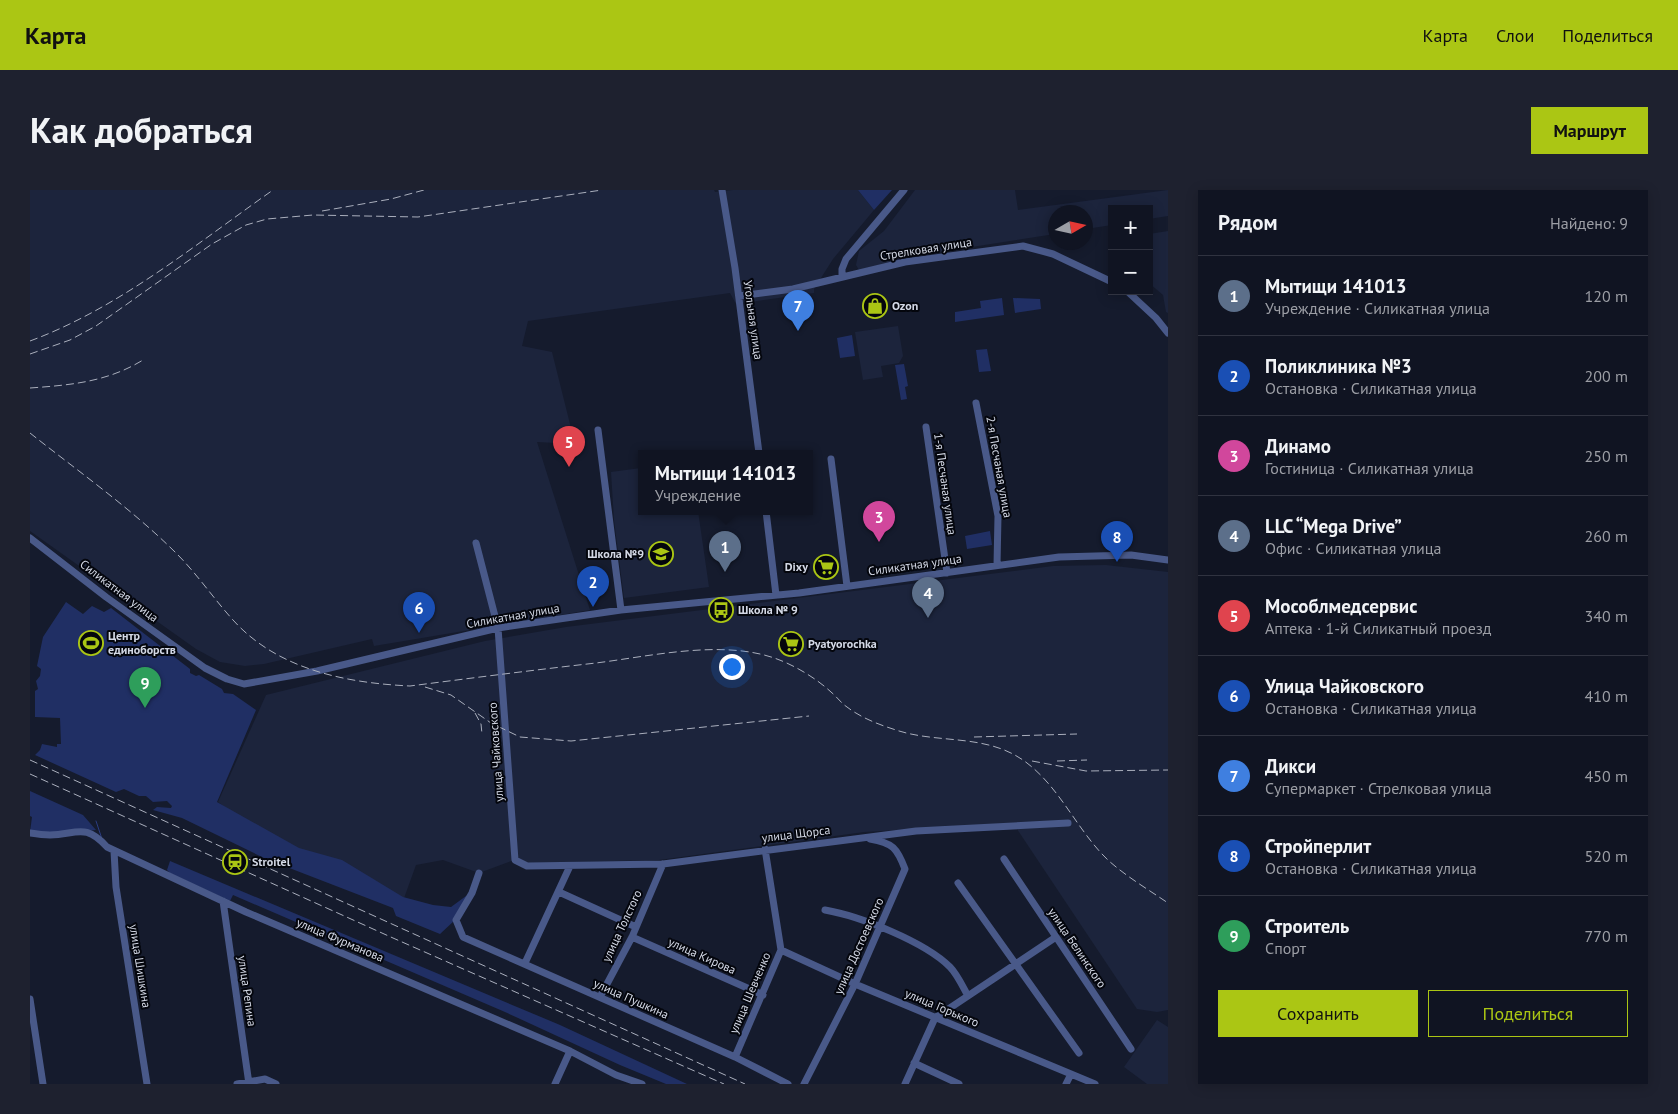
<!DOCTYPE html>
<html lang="ru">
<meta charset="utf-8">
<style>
:root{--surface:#101422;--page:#1e212f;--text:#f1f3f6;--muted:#9c9ea5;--line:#303340;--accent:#abc614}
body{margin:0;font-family:"PT Sans",sans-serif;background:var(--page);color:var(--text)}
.controls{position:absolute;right:15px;top:15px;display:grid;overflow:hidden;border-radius:0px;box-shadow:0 2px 12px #0003}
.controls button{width:45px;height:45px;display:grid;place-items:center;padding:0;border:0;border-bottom:1px solid var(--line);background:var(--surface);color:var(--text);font:25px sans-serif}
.compass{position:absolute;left:1018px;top:15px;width:45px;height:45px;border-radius:50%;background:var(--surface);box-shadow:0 2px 12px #0003;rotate:81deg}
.you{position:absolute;left:701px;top:476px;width:18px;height:18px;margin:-12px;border:4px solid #fff;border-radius:50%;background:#1a73e8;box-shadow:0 0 0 8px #1a73e833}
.badge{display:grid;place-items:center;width:32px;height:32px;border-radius:50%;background:var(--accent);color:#fff;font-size:16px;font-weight:700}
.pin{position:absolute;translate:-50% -41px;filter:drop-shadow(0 1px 2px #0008)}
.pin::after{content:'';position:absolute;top:26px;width:18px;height:15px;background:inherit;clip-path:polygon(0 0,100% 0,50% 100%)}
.popup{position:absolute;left:608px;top:260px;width:175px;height:65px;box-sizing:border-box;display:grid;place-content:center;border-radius:0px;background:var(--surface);filter:drop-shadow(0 1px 4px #0005);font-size:16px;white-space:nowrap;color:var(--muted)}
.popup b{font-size:19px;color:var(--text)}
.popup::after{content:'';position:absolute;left:50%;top:100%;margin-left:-10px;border:10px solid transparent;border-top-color:var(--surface)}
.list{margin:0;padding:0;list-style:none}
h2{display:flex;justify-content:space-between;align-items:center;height:65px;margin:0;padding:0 20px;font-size:21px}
h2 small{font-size:16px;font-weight:400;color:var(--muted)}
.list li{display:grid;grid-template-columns:32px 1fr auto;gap:15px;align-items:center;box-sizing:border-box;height:80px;padding:0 20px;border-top:1px solid var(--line)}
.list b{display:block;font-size:19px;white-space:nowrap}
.list p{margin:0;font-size:16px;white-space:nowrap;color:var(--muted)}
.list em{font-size:16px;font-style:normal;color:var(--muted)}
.actions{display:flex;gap:10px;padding:15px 20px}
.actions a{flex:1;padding:11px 0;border:1px solid var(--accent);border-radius:0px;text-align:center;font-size:18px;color:var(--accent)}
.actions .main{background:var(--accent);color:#111}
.map{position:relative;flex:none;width:1138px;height:894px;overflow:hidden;border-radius:0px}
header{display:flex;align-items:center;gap:30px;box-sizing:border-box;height:70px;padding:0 25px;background:var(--accent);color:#111}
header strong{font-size:24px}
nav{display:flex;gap:28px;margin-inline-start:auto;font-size:18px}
.intro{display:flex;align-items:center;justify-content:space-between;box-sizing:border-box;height:120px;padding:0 30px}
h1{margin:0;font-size:35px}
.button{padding:12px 22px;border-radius:0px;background:var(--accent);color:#111;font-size:18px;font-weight:700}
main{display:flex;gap:30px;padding:0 30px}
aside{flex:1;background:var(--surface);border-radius:0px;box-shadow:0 2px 12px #0003}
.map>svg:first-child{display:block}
</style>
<header>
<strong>Карта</strong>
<nav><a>Карта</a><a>Слои</a><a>Поделиться</a></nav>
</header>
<div class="intro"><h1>Как добраться</h1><a class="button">Маршрут</a></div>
<main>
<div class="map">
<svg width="1138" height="894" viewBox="0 0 1138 894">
<rect width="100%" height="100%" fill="#151b2d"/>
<path fill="#1c243c" d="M0,0H684L685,2L703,0H828L844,20L803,69L784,99V103L706,114L700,103L498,131L492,156L522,162L545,254L507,252L560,420L344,456L342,449L234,474L215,476L190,472L166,459L0,341Z
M885,0H985L988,20L1138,0V26L1119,29V19H1082V35L1056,39V22H1026L1025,44L884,66L829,80L826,75L829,61L854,41Z
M1138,41V123L1136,122L1133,105L1119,93V44Z
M868,136L873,166L869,173L851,176L853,187L833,190L825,142Z
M611,278V321H668L679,397L594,408L584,330L581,282Z
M1076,375L1138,382V820L1127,822L1107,819L983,633L834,642L629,670L498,673L489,668L449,683L413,670L386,675L373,711L256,662L188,612L236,505L455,451L536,437L1023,376Z
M1127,830L1138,837V894H1117L1094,877Z"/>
<path fill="#202f64" d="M828,0H862L844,20Z
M972,108L974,125L925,132V122L951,118L950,111Z
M983,108L1010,109L1011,119L985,123Z
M822,145L825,166L810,168L807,148Z
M957,159L961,181L949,182L946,160Z
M874,174L878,196L875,197L877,209L871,210L865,175Z
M960,341L962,355L937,359L935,346Z
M36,412L53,424L62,416L74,422L81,418L160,479V483L166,486L169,485L192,499L194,503L203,504L226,520L187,612L269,658L312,670L373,707L403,715L421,717L436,706L438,708L425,730L410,744L366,726L363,718L236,669L152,628L123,620L127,617L141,618L142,616L137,611L123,612L116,606H109L94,599L86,602L5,565L10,560L12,554L27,557V554H31L30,528L5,527V501L8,499L6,491L10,486L11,479L7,476L13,447Z
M0,601L53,625L66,640L20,644L0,642L2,627L0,626Z
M140,671L530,835L657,894H636L590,875L475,822L203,705L200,711L140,683L137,680Z"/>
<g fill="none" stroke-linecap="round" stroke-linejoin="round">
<path stroke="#2a3c82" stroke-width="1" d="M66,631L72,649"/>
<path stroke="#495989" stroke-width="7" d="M692,0L705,78L729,263
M812,86V79L816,69L874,0
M1097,101L1126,128L1138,143
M709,106L763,99L875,72L993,56L1023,64L1082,92
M946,213L968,326L967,375
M896,237L917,383
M568,240L591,420
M801,269L817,396
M736,321L746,405
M0,348L76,407L175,478L197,489L214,494L287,481L468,438L591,420L769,403L1029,367L1101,365L1138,370
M446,353L468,438L485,670L497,676L633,674L886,641L1038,633
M0,643C6,644 13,645 20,645C48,644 55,633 77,657L216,722L540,861L586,885L612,894
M84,661L86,697L117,894
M974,669L1101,859
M449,683L442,703L426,730L433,747L705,867L758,894
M928,693L1049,863
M529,702L606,737
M193,711L219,894
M795,720C830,726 895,752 920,777C927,784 933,797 938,806
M602,747L733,805
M751,760L825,794L1065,894
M495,773L540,676
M570,807L602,747L633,674
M0,809L13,894
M705,867L751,760L735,659
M884,873L929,894
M207,894L235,889L246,894
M525,894L540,861
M774,894L825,794L875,679C867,658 863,653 840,649
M875,894L905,828L1026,747
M1036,894L1041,884"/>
<path stroke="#aaafbd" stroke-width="1" stroke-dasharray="8 4" stroke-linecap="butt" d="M292,21L361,9L394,0
M0,151C89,118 166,54 243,0
M0,164L40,150L66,136L182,54L216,35L237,29L283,25L388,27L572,0
M0,198C41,195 77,192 113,170
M0,243C49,282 102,319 147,364C167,384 184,409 203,430C248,480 317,493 380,496C442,488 504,480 566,473C622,466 693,449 747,469C766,476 787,489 801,502C807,507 811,513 817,517C830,527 847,534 863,539C907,555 957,542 997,573C1031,599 1048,642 1079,671C1097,687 1119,700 1138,713
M395,497L421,505L461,533L490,547L541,551L779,526
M445,523L451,534L452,544
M944,547L1047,544
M0,570L715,894
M1002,571L1056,581L1138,580
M1027,571L1057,570
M0,584L363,748L694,894"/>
</g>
<defs>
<symbol id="shop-ring" viewBox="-11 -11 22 22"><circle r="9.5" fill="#04060d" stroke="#abc614" stroke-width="1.5"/><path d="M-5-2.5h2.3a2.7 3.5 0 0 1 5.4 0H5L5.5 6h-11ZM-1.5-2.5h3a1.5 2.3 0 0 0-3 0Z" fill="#abc614"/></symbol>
<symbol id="school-ring" viewBox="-11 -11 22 22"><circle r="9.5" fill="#04060d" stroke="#abc614" stroke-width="1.5"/><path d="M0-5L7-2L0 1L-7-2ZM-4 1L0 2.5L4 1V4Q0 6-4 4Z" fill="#abc614"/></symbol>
<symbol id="supermarket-ring" viewBox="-11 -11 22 22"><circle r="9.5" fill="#04060d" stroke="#abc614" stroke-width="1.5"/><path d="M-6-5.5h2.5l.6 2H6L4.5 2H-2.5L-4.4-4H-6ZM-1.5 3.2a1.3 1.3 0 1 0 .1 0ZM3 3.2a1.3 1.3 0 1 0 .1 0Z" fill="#abc614"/></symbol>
<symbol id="bus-ring" viewBox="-11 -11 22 22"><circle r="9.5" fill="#04060d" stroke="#abc614" stroke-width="1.5"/><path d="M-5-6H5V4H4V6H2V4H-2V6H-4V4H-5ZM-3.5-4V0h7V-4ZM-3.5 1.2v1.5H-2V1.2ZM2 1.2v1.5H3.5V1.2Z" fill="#abc614"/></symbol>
<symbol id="stadium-ring" viewBox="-11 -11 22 22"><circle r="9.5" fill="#04060d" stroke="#abc614" stroke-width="1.5"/><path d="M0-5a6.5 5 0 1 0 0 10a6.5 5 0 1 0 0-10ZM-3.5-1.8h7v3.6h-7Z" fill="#abc614"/></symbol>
<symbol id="station-ring" viewBox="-11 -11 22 22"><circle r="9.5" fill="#04060d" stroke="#abc614" stroke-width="1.5"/><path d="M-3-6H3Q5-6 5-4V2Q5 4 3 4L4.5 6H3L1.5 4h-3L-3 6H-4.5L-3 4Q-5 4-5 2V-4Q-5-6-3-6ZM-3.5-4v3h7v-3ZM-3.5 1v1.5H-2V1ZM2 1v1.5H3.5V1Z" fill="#abc614"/></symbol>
</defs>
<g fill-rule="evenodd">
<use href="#shop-ring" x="831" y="102" width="28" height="28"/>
<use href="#school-ring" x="617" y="350" width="28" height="28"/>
<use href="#supermarket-ring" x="782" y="363" width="28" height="28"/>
<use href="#bus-ring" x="677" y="406" width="28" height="28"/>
<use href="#stadium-ring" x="47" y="439" width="28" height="28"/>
<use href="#supermarket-ring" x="747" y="440" width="28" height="28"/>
<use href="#station-ring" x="191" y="658" width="28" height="28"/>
</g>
<g text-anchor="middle" stroke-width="4" stroke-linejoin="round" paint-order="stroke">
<g font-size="12" fill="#d4d9e6" stroke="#04060d">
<text transform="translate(896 59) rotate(-9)" y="4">Стрелковая улица</text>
<text transform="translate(723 130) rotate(82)" y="4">Угольная улица</text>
<text transform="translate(969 277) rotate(80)" y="4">2-я Песчаная улица</text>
<text transform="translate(915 294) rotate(82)" y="4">1-я Песчаная улица</text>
<text transform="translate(885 375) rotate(-8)" y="4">Силикатная улица</text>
<text transform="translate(89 401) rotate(37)" y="4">Силикатная улица</text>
<text transform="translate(483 426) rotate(-10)" y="4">Силикатная улица</text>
<text transform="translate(466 562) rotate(-94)" y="4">улица Чайковского</text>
<text transform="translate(766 644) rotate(-7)" y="4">улица Щорса</text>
<text transform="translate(592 736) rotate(-65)" y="4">улица Толстого</text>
<text transform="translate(310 750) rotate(23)" y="4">улица Фурманова</text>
<text transform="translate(829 756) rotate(-66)" y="4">улица Достоевского</text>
<text transform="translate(1047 758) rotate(56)" y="4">улица Белинского</text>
<text transform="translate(672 766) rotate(24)" y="4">улица Кирова</text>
<text transform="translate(110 776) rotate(81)" y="4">улица Шишкина</text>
<text transform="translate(217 801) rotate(82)" y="4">улица Репина</text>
<text transform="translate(720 803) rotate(-67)" y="4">улица Шевченко</text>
<text transform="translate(601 809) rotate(24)" y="4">улица Пушкина</text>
<text transform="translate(912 818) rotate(23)" y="4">улица Горького</text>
</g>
<g font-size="12" font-weight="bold" fill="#d4d9e6" stroke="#04060d" text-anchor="start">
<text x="862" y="120">Ozon</text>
<text x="614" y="368" text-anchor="end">Школа №9</text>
<text x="778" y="381" text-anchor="end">Dixy</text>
<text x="708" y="424">Школа № 9</text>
<text x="78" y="450">Центр<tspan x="78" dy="14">единоборств</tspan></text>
<text x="778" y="458">Pyatyorochka</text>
<text x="222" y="676">Stroitel</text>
</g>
</g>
</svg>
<div class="controls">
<button>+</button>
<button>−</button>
</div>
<svg class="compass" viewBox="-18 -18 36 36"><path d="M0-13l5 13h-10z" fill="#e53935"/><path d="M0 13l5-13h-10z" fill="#9c9ea5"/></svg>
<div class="you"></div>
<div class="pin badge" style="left:695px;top:382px;background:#5c6f8a">1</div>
<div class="popup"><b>Мытищи 141013</b>Учреждение</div>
<div class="pin badge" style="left:563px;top:417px;background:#1a4fb4">2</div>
<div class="pin badge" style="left:849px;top:352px;background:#d1479c">3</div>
<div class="pin badge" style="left:898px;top:428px;background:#5c6f8a">4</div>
<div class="pin badge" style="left:539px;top:277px;background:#e0444e">5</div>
<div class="pin badge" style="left:389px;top:443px;background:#1a4fb4">6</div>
<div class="pin badge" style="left:768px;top:141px;background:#3f7fe0">7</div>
<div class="pin badge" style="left:1087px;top:372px;background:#1a4fb4">8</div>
<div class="pin badge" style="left:115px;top:518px;background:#2e9e5b">9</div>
</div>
<aside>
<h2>Рядом<small>Найдено: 9</small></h2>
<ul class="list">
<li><span class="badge" style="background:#5c6f8a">1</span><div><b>Мытищи 141013</b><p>Учреждение · Силикатная улица</p></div><em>120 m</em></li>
<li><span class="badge" style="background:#1a4fb4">2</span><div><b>Поликлиника №3</b><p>Остановка · Силикатная улица</p></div><em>200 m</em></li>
<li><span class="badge" style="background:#d1479c">3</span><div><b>Динамо</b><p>Гостиница · Силикатная улица</p></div><em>250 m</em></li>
<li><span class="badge" style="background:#5c6f8a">4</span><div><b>LLC “Mega Drive”</b><p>Офис · Силикатная улица</p></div><em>260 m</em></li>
<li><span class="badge" style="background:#e0444e">5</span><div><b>Мособлмедсервис</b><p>Аптека · 1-й Силикатный проезд</p></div><em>340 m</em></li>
<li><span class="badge" style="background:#1a4fb4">6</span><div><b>Улица Чайковского</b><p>Остановка · Силикатная улица</p></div><em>410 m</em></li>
<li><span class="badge" style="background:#3f7fe0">7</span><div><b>Дикси</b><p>Супермаркет · Стрелковая улица</p></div><em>450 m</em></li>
<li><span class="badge" style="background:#1a4fb4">8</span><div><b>Стройперлит</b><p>Остановка · Силикатная улица</p></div><em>520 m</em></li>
<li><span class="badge" style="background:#2e9e5b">9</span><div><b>Строитель</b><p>Спорт</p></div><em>770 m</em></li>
</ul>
<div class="actions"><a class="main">Сохранить</a><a>Поделиться</a></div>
</aside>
</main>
